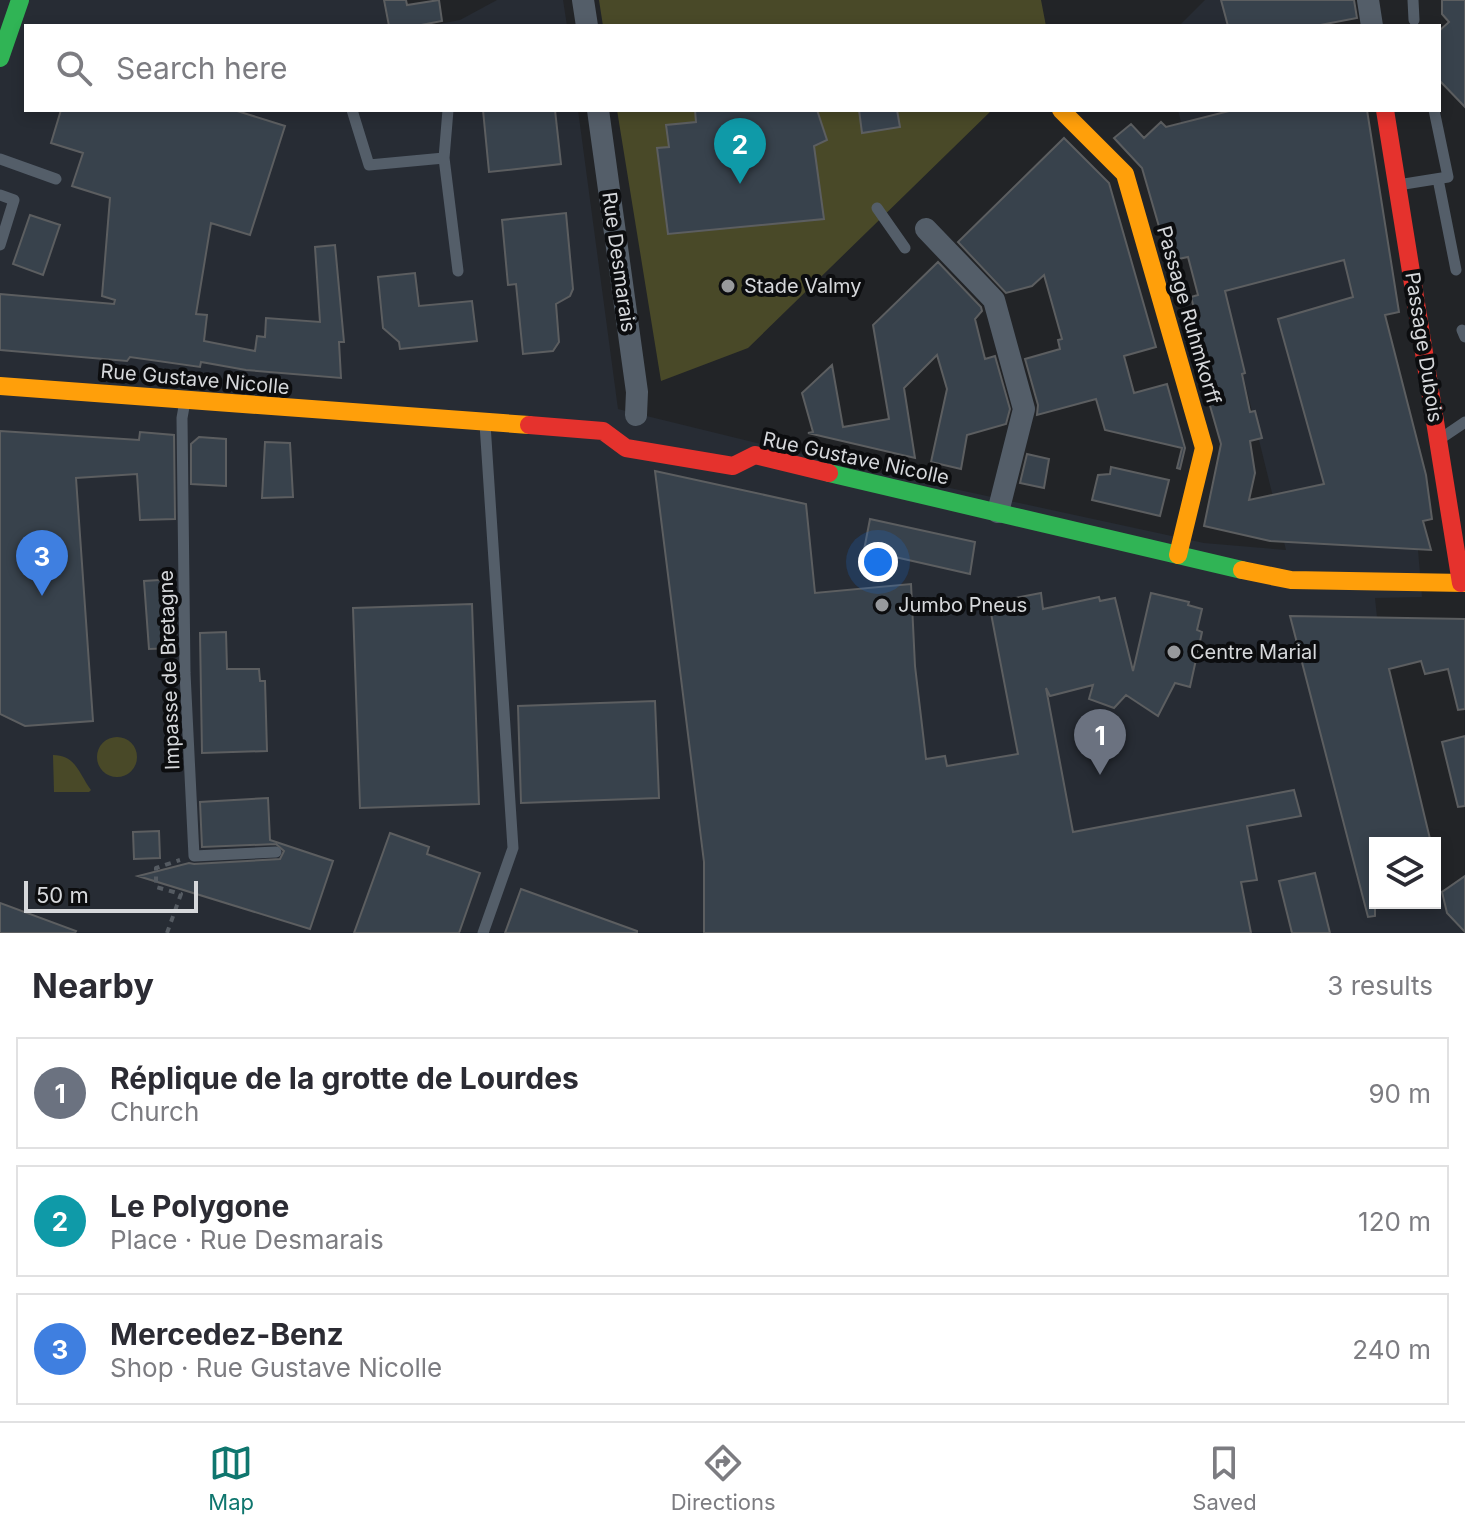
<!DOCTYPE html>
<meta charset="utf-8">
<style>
:root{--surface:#fff;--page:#f2f2f3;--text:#2b2b33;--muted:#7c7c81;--line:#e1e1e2;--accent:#0f766e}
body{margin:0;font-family:Inter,sans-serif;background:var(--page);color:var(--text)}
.controls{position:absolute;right:24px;bottom:24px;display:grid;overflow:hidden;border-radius:0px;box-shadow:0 4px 12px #0003}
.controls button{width:72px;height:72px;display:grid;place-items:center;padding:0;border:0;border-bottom:2px solid var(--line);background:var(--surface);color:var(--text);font:40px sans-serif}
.scale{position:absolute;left:24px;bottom:20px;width:174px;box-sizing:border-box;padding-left:8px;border:4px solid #d6d8db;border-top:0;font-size:22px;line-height:28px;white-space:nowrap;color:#d6d8db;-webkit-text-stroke:6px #0c0d0f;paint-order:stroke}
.you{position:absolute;left:878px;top:562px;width:28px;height:28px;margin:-20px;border:6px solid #fff;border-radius:50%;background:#1a73e8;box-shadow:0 0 0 12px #1a73e833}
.badge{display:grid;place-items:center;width:52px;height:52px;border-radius:50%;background:var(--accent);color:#fff;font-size:26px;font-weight:700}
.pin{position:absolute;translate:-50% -66px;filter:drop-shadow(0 2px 4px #0008)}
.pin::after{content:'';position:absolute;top:42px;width:28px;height:24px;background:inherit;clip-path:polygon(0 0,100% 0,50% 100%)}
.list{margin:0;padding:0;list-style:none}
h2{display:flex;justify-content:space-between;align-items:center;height:104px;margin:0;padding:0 32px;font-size:34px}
h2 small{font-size:26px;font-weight:400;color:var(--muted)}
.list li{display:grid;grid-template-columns:52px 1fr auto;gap:24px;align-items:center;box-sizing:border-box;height:112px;margin:0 16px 16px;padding:0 16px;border:2px solid var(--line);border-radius:0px}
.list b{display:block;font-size:30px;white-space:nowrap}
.list p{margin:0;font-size:26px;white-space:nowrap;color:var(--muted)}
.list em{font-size:26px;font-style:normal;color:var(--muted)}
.icon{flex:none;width:44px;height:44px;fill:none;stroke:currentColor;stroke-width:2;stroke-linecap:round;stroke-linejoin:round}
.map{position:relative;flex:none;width:1465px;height:933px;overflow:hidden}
.search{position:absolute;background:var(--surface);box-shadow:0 4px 12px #0003;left:24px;right:24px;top:24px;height:88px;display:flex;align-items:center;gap:20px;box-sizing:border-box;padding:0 28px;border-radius:0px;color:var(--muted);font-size:30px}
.sheet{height:488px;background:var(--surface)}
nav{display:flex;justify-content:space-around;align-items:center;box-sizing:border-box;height:112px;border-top:2px solid var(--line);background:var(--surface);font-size:22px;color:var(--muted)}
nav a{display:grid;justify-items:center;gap:4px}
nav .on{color:var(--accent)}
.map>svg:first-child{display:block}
</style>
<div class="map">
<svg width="1465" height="933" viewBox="0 0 1465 933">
<rect width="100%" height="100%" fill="#222427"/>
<path fill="#272c34" d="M0,0H383L388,26H26V110H578L618,409L867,470L1204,543L1286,550L1178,110H1307L1418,550L1422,597L1375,598L1377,617L1430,843H1375V903H1435V864L1447,913L1464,933H0Z
M497,0H563L567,26H429L460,20Z
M1205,0H1279L1285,26H1179Z"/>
<path fill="#494928" d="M599,0H1041L1046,26H603Z
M617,110H992L748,348L661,381Z
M97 757a20 20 0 1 1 40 0a20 20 0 1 1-40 0Z
M53,755C76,755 79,774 91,790L89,792H54Z"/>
<path fill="#38424c" stroke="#5c5e60" stroke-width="2" fill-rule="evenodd" d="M384,0H406L407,5L439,0L442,21L416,26H389Z
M1221,0H1354L1357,18L1315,26H1228Z
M1442,0H1465V107L1439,80V31L1449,22L1442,14Z
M61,110H234L285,126L250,235L211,223L196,314L207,315L204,341L255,351L257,336L265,337L266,318L320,322L315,247L335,245L344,342H339L341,378L246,370L201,362L200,367L130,357L127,361L0,350V294L114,304L115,300L102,296L110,198L72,186L83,153L51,143Z
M483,110H555L561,164L489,172Z
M695,110H817L827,140L814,146L824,219L668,234L657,148L669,147L666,125L696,122Z
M859,110H897L900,127L862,133Z
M1233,110H1367L1399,312L1385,315L1426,475L1432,519L1423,521L1431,550L1270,541L1204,526L1221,444L1194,350L1204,347L1191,297L1198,295L1188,257L1169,261L1142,168L1114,138L1131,124L1144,138L1161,122L1166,127ZM1344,260L1353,297L1278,319L1324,484L1249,500L1255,473L1250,441L1262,438L1255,411L1250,412L1242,374L1245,373L1225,291Z
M1064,138L1109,183L1156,347L1124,356L1134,393L1167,384L1185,448L1180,469L1177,468L1182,448L1105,430L1096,399L1037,415L1038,405L1025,359L1060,349L1058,340L1062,339L1044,275L1032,286L1006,293L958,242Z
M566,213L573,289L570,296L556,304L559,342L553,351L523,354L516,284L508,285L502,220Z
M30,215L60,225L43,275L13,264Z
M938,262L981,307L982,311L975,319L985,359L995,356L1010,409L1006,424L967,435L961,469L931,462L947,389L937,355L904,388L915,458L808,433L813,432L802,393L832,365L843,427L889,419L873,325Z
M415,273L419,306L472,301L477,341L400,349L399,342L383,328L378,277Z
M0,431L139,440L140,432L174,435L175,519L140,520L137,474L76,478L93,721L25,726L0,714Z
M199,437L226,439V486L191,484V444Z
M265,442L290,443L293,497L262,498Z
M1027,454L1049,459L1044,488L1020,483Z
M1111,467L1169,480L1160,516L1092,500L1098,475L1110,474Z
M655,471L806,504L815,593L911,584L915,666L926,759L945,756L947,766L1018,754L989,603L1041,593L1043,609L1099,597L1100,601L1115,598L1133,671L1151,593L1189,602L1188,605L1202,609L1197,630L1202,632L1190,687L1175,683L1158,716L1126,695L1114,708L1089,699L1093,685L1050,696L1046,688L1073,832L1294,790L1301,816L1247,826L1257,880L1241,882L1251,933H704V862Z
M870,519L975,542L970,574L864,550Z
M175,579L176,648L149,649L144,581Z
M472,604L479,804L360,808L353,608Z
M1290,616L1465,619V709L1458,710L1448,669L1425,674L1421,661L1389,669L1431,843H1375V916L1368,917Z
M226,632L227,669H259L260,681H265L267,751L202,753L200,633Z
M655,701L659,798L521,803L518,706Z
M1465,736V806L1458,807L1442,742Z
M268,798L270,840L333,861L310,929L138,876L189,863L194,864L280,859L284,851L276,844L202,847L200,802Z
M159,831L160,858L134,859L133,832Z
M390,833L429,847L427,854L480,873L459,933H354Z
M1315,873L1330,933H1292L1279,881Z
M1465,876V932L1447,913L1442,892Z
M521,889L637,931V933H505Z
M0,903L76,931L75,933H0Z"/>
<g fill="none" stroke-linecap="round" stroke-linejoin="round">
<path stroke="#555b62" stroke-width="4" stroke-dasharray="6 6" stroke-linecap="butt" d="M167,933L181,894L156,887V868L180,860"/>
<path stroke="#545e69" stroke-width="11" d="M1413,0L1414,20
M352,110L369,165L444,158L458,271
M444,158L448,110
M0,159L56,179
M1438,179L1456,270
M1398,185L1448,177L1434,110
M0,195L14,200L0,245
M877,208L905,248
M1462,330L1465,337
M185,401L182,418L185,673L194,856L276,852
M1440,439L1465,422
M483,933L513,848L485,424"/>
<path stroke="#545e69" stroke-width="22" d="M583,0L587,26
M1368,0L1372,26
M598,110L637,392L636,415
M926,229L994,300L1024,409L998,512"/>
<path stroke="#30b455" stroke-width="18" d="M0,58L20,0
M829,473L1242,570"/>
<path stroke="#ff9f0a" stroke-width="18" d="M1061,110L1125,174L1204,448L1178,555
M0,386L529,425
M1242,570L1291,580L1465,583"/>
<path stroke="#e5322d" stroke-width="18" d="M1385,110L1461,583
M529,425L603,431L626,448L733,466L755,455L829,473"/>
</g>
<g fill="#97999c" stroke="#0c0d0f" stroke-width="3">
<circle cx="728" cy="286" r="8"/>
<circle cx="882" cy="605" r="8"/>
<circle cx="1174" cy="652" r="8"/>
</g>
<g text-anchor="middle" stroke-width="8" stroke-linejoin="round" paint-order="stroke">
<g font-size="20" fill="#d6d8db" stroke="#0c0d0f">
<text transform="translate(619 262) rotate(82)" y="7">Rue Desmarais</text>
<text transform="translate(1189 315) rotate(74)" y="7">Passage Ruhmkorff</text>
<text transform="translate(1424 347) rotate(81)" y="7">Passage Dubois</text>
<text transform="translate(195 379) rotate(5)" y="7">Rue Gustave Nicolle</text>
<text transform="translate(856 458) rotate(12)" y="7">Rue Gustave Nicolle</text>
<text transform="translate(169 670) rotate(-92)" y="7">Impasse de Bretagne</text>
</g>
<g font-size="20" fill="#d6d8db" stroke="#0c0d0f" text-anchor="start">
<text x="744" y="293">Stade Valmy</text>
<text x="898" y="612">Jumbo Pneus</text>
<text x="1190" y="659">Centre Marial</text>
</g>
</g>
</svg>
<div class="controls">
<button><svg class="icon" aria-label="layers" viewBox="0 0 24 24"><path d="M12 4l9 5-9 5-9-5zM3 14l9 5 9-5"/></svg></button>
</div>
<div class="scale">50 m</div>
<div class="you"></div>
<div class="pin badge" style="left:1100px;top:775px;background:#6b7280">1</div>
<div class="pin badge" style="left:740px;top:184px;background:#0f9aa8">2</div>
<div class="pin badge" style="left:42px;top:596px;background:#3f7fe0">3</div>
<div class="search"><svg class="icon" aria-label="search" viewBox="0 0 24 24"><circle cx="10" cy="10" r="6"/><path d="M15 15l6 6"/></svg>Search here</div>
</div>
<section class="sheet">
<h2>Nearby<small>3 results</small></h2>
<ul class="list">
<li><span class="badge" style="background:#6b7280">1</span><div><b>Réplique de la grotte de Lourdes</b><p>Church</p></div><em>90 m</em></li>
<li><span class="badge" style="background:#0f9aa8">2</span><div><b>Le Polygone</b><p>Place · Rue Desmarais</p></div><em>120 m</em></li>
<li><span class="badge" style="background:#3f7fe0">3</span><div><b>Mercedez-Benz</b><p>Shop · Rue Gustave Nicolle</p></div><em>240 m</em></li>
</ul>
</section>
<nav>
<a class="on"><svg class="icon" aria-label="map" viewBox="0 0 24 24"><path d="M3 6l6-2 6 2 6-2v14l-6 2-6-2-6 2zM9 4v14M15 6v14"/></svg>Map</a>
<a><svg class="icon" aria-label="directions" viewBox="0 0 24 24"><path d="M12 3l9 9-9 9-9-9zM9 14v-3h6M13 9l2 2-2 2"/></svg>Directions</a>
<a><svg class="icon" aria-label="saved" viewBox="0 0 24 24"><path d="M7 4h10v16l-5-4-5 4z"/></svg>Saved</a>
</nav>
